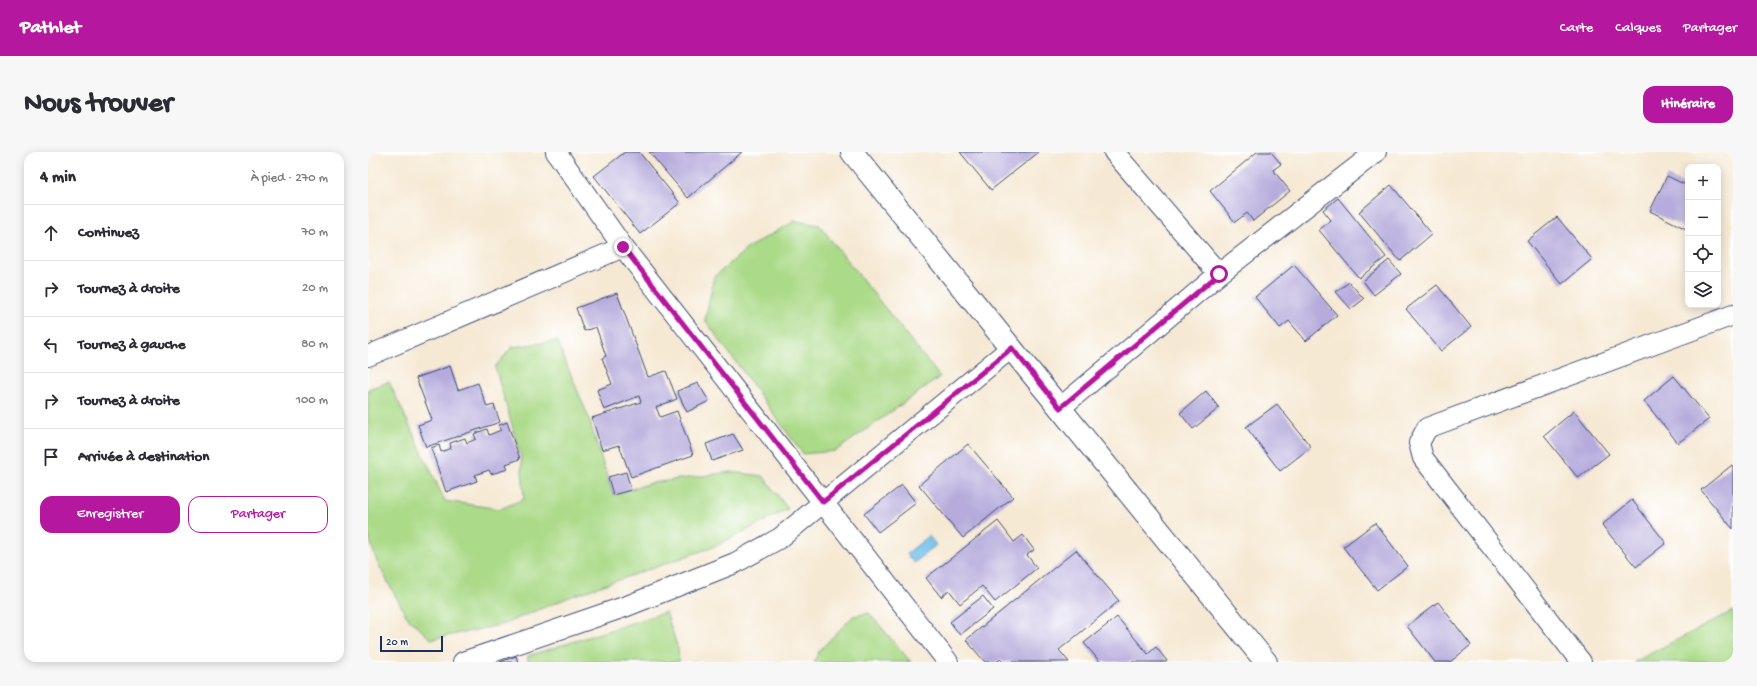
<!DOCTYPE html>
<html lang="fr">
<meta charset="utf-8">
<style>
:root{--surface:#fff;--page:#f7f7f7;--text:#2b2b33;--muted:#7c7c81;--line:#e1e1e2;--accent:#b5179e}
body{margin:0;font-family:"Gochi Hand",sans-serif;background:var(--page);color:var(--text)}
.controls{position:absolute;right:12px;top:12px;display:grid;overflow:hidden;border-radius:8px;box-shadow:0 2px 10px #0003}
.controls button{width:36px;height:36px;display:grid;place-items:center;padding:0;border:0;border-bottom:1px solid var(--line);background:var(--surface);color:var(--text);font:20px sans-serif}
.scale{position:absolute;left:12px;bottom:10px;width:63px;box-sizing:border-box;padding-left:4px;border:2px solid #1b2f5e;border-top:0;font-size:11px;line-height:14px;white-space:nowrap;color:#1b2f5e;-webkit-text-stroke:3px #fff;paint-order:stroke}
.stop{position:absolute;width:12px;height:12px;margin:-9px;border:3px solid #b5179e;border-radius:50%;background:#fff}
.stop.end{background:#b5179e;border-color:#fff;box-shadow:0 1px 4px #0008}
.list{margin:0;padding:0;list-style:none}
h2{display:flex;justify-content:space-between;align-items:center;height:52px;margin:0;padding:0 16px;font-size:17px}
h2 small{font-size:13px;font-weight:400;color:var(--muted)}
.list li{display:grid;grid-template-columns:26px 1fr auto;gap:12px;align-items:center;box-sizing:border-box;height:56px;padding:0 16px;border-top:1px solid var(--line)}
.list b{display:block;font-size:15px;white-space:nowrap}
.list em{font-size:13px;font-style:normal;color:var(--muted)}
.actions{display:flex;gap:8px;padding:12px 16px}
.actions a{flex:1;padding:9px 0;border:1px solid var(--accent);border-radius:12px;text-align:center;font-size:14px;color:var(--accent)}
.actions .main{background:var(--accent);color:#fff}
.icon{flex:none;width:22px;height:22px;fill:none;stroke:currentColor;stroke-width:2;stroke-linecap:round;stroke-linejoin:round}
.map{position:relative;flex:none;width:1365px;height:510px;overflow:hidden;border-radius:12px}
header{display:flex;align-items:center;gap:24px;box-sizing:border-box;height:56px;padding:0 20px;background:var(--accent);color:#fff}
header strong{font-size:19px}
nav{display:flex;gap:22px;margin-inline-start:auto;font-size:14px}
.intro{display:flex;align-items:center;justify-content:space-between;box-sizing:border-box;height:96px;padding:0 24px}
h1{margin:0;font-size:28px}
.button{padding:10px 18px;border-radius:12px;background:var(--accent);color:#fff;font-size:14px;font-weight:700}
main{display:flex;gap:24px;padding:0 24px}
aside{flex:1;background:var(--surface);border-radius:12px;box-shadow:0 2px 10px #0003}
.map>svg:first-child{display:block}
</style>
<header>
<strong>Pathlet</strong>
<nav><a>Carte</a><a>Calques</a><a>Partager</a></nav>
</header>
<div class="intro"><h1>Nous trouver</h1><a class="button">Itinéraire</a></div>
<main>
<aside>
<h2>4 min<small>À pied · 270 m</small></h2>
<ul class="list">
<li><svg class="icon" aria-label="ahead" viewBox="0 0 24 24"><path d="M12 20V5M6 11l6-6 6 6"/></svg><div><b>Continuez</b></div><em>70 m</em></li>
<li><svg class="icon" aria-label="right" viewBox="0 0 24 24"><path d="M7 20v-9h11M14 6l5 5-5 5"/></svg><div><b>Tournez à droite</b></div><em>20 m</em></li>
<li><svg class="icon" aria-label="left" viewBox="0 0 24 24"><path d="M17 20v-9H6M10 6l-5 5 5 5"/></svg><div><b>Tournez à gauche</b></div><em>80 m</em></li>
<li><svg class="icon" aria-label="right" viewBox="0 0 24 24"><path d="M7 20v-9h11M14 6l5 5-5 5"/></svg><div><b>Tournez à droite</b></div><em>100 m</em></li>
<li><svg class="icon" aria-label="arrive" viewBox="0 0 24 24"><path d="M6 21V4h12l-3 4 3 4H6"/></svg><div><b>Arrivée à destination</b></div></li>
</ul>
<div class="actions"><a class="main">Enregistrer</a><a>Partager</a></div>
</aside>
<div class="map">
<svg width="1365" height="510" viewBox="0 0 1365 510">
<rect width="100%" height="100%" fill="#fff"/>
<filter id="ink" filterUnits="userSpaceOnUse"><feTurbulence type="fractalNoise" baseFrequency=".025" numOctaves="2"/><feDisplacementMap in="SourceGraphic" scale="8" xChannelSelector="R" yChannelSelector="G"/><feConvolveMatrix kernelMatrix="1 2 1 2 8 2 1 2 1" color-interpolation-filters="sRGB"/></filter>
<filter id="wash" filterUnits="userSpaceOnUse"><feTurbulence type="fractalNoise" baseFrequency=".012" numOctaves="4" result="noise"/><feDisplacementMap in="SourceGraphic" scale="16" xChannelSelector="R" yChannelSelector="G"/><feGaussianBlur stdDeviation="0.9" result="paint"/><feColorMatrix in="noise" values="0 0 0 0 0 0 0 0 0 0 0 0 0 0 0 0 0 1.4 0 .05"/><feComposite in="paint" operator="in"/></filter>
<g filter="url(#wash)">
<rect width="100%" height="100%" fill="#f6e9d4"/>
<path fill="#abda88" stroke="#638473" d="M427,69L451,73L572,225L468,299L435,302L337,168L346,125L381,95Z
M189,189L220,264L245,343L283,331L363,320L395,324L420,357L348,394L204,444L133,473L63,487L39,465L9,410L0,382V237L21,230L77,349L132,357L156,347L153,304L127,215L144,195Z
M1365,459V510H1266Z
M298,460L310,497L311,510H160V504Z
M501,461L543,510H446L451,499L485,464Z"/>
<path fill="#70bfeb" stroke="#4677a4" d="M561,384L568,393L546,411L538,402Z"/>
<g id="blocks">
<path fill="#b6abdc" d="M257,0H271L312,51L272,82L226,24Z
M281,0H374L320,46Z
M592,0H671L623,38Z
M889,0H903L913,12L905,18L922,39L885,69L879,61L867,70L842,39Z
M1299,24L1320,34V78L1282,59Z
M1023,33L1064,82L1032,109L991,60Z
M970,46L1018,105L991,126L951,78L963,68L955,58Z
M1189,65L1224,107L1194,132L1159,89Z
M1021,108L1033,122L1006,143L995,129Z
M926,113L969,163L938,189L921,169L912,176L887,145Z
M981,130L996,147L983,157L968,140Z
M1069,133L1103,175L1073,199L1038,157Z
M249,141L280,225L298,219L309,247L288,255L292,265L309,259L325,303L263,325L251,293L234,298L224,266L273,250L271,244L236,258L229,238L244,232L234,206L238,204L228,175L216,179L208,156Z
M82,214L90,238L110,231L119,255L126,253L132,270L58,295L50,273L64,268L48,226Z
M1306,224L1341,267L1310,291L1276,249Z
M330,231L341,249L319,260L309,239Z
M838,239L851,256L825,277L812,261Z
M909,252L943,295L912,319L878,275Z
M1206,259L1241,302L1210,326L1176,284Z
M139,270L152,307L138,312L140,317L123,322L121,318L107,323L109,329L78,340L63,296L71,293L73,300L83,296L82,291L97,286L99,291L108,287L106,282L119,277L121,283L133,278L131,273Z
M365,282L375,298L344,309L338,292Z
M600,292L645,345L595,386L551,333Z
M1364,313L1365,315V377L1333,338Z
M258,320L263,338L245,343L240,325Z
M534,333L548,351L510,380L496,362Z
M1264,348L1298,391L1268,415L1234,373Z
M630,369L646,390L655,383L666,398L659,403L669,416L627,450L614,434L592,452L581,438L573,445L558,426Z
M1007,371L1040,414L1009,438L975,395Z
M708,398L751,449L691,498L701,510H635L632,507L629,510H617L598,488Z
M615,444L625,457L592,483L582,470Z
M1070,450L1103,493L1082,510H1067L1039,474Z
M749,465L780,502L788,495L799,509L797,510H732L716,491Z
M148,504L150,510H132Z"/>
</g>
</g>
<g filter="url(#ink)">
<use href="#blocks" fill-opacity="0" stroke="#3c4b70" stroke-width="1"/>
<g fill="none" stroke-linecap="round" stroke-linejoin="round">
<defs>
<path id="minor" d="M188,0L255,95L580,510
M746,0L851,122
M0,204L255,95
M692,256L851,122L1008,0
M95,510L259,454L367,411L412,386L643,196
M1213,510L1055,306L1051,291L1059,276L1365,163"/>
<path id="tertiary" d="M484,0L898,510"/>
</defs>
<use href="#minor" stroke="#3c4b70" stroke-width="22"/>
<use href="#tertiary" stroke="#3c4b70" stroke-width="24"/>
<use href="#minor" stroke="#fff" stroke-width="20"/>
<use href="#tertiary" stroke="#fff" stroke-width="22"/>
</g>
</g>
<g fill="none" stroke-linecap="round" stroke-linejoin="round" filter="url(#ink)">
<path stroke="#b5179e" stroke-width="5" d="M255,95L455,350L644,196L692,256L851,122"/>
</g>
</svg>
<div class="controls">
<button>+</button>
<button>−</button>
<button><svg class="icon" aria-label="locate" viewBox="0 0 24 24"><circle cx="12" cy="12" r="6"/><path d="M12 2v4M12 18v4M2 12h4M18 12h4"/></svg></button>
<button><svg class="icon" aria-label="layers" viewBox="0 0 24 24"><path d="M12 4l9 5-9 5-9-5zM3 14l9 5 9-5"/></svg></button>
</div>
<div class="scale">20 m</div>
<div class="stop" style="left:851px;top:122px"></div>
<div class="stop end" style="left:255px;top:95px"></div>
</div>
</main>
